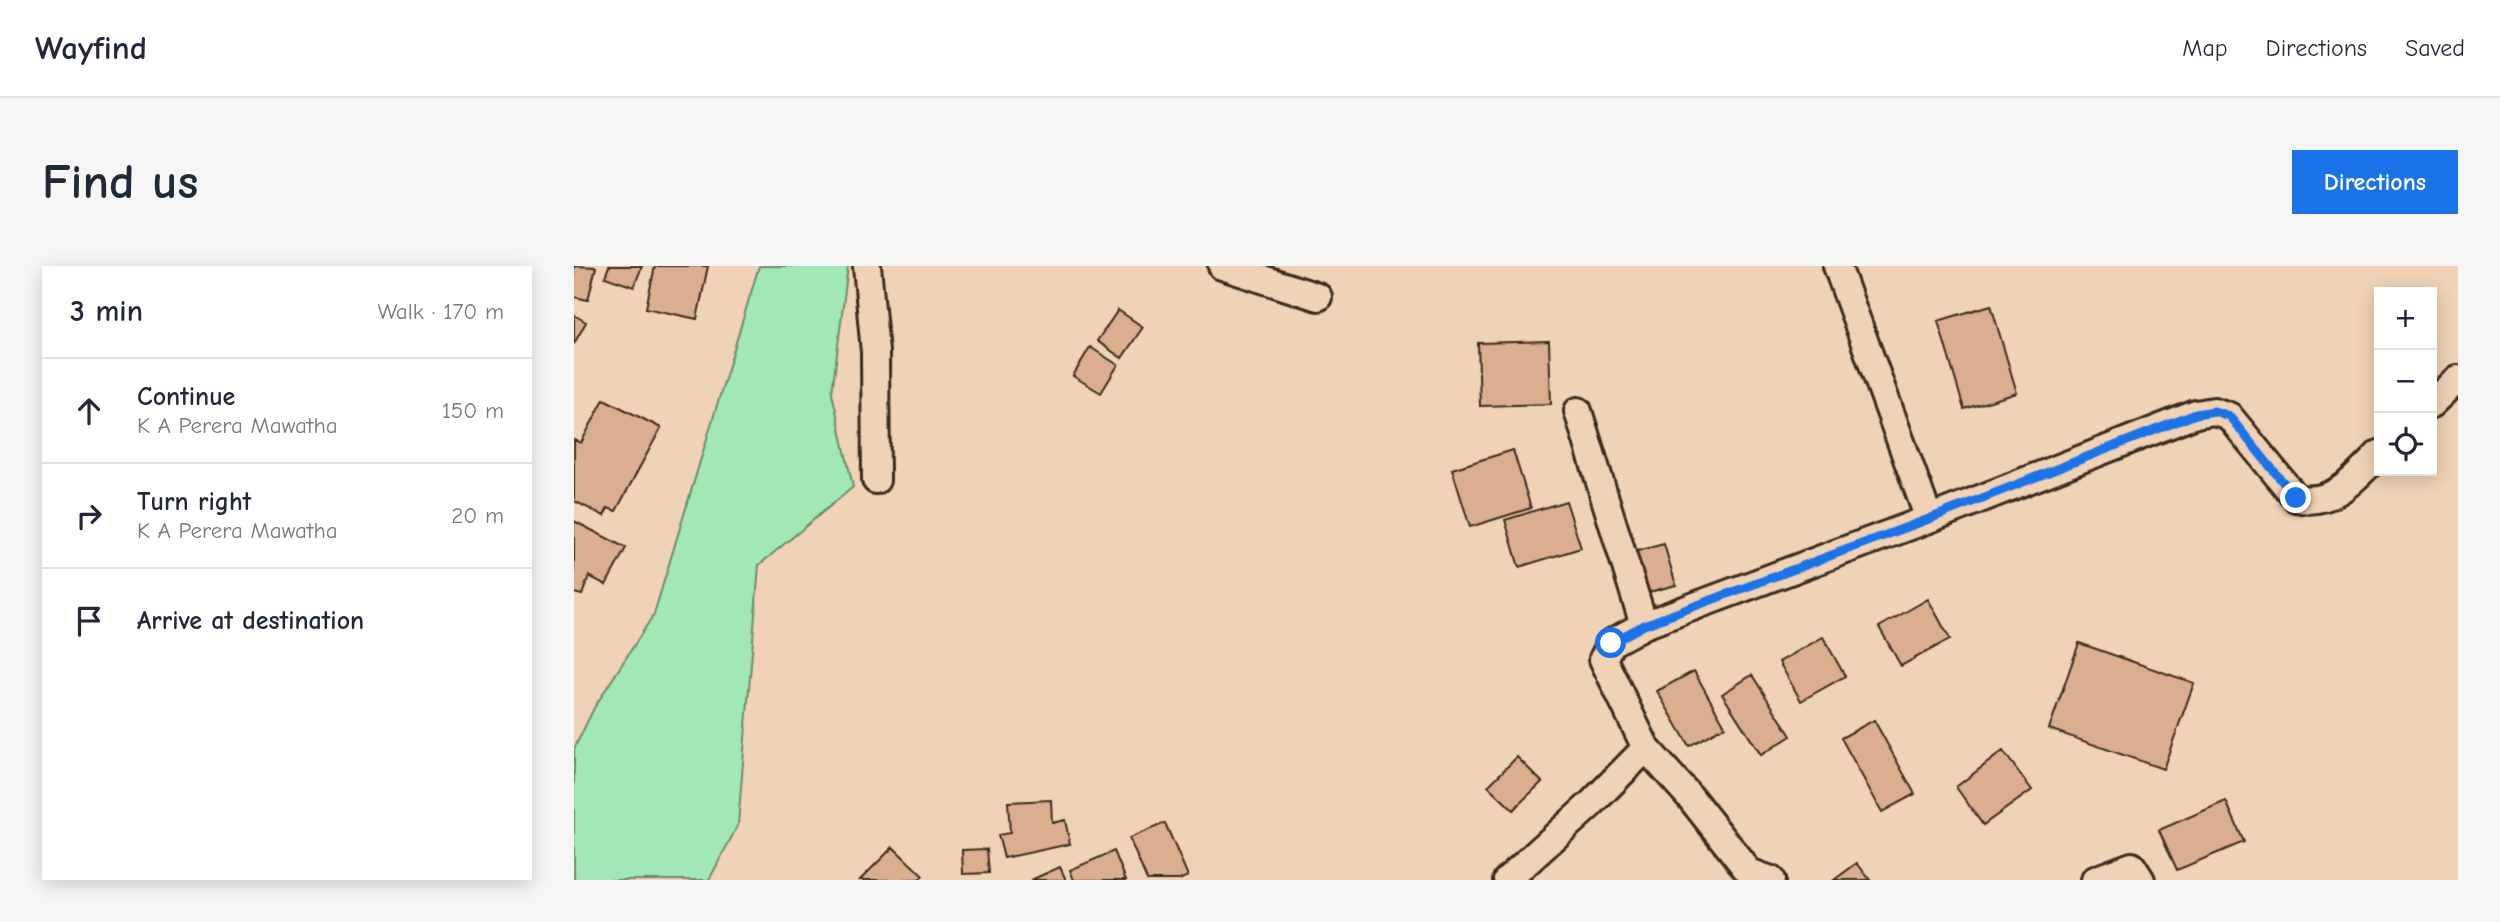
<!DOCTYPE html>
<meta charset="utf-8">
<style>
:root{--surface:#fff;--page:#f6f6f7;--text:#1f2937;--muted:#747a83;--line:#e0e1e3;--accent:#1a73e8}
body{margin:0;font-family:"Comic Neue",sans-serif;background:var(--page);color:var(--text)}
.controls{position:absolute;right:21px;top:21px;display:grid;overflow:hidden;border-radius:0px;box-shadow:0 4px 18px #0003}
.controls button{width:63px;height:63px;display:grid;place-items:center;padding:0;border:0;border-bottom:2px solid var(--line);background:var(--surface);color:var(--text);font:35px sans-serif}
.stop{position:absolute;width:21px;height:21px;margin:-16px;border:5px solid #1a73e8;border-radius:50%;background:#fff}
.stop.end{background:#1a73e8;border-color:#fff;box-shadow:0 2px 7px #0008}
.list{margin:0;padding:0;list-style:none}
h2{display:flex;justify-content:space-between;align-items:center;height:91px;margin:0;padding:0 28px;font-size:30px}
h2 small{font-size:23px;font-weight:400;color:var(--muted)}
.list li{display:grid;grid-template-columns:46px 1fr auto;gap:21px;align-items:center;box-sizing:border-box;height:105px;padding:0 28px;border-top:2px solid var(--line)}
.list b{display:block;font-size:26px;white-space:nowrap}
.list p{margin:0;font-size:23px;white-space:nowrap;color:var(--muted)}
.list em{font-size:23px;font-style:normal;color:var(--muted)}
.icon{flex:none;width:38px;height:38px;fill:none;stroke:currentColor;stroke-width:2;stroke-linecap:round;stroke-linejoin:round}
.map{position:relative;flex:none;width:1884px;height:614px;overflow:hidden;border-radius:0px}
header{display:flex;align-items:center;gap:42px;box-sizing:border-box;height:98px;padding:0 35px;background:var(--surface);border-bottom:2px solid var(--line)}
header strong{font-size:33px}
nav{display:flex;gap:38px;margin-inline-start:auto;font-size:24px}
.intro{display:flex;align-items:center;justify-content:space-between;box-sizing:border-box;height:168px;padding:0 42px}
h1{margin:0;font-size:49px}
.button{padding:18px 32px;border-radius:0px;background:var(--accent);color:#fff;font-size:24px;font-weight:700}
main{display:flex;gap:42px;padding:0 42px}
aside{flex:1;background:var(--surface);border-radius:0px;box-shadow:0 4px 18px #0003}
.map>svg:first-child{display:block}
</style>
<header>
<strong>Wayfind</strong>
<nav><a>Map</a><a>Directions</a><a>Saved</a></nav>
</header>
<div class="intro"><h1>Find us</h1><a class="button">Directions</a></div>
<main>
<aside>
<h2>3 min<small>Walk · 170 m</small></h2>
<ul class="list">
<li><svg class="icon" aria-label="ahead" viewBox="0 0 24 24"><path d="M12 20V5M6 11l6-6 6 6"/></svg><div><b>Continue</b><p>K A Perera Mawatha</p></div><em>150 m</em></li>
<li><svg class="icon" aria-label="right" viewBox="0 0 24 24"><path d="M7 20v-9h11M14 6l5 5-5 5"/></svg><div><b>Turn right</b><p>K A Perera Mawatha</p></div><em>20 m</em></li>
<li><svg class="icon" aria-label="arrive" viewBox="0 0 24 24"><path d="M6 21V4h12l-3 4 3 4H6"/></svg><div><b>Arrive at destination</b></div></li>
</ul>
</aside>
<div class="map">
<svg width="1884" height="614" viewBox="0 0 1884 614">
<rect width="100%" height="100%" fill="#f0d3b6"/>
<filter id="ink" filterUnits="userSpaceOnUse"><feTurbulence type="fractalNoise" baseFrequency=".0143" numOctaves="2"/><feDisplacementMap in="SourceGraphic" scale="14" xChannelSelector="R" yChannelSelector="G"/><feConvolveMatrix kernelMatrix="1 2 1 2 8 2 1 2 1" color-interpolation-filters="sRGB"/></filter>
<g filter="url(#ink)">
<path fill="#a1e8b6" stroke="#6e896a" stroke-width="2" d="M185,0H274L258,127L279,221L185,299L164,559L135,614H0V483L20,442L80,348Z"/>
<path fill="#daae8e" stroke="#3b2a1e" stroke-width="2" d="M0,0L22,1L14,34L0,31Z
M35,0H68L60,21L31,11Z
M81,0H134L123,53L72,42Z
M1417,39L1443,127L1390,143L1364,55Z
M544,44L569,61L548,92L523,75Z
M0,49L12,56L0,78Z
M975,75L977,138L906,140L904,77Z
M516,81L544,99L527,127L499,110Z
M30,133L87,162L42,245L34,242L30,250L0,235V174L7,177Z
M939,184L957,242L896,261L878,203Z
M992,235L1007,282L945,301L931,254Z
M0,255L52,282L32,319L15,310L8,329L0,327Z
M1090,278L1102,319L1064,329L1052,288Z
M1354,333L1376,373L1327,400L1305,361Z
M1249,371L1271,410L1227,435L1205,396Z
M1505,377L1620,417L1589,503L1475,463Z
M1120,405L1151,460L1115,480L1083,425Z
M1178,409L1217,470L1187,489L1148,428Z
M1300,454L1341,528L1308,546L1267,472Z
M1429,485L1458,524L1409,559L1382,521Z
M943,491L968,516L939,544L914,520Z
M477,534L478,557L491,554L496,578L430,592L424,569L436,567L434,536Z
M1652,535L1670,576L1603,604L1585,564Z
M591,557L614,610L605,614H573L555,572Z
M319,581L349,610L345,614H286Z
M413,583L415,607L389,608L388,584Z
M540,585L552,614H500L496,604Z
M1283,597L1296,614H1260Z
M486,601L492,614H457Z"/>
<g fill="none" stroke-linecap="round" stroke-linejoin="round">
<defs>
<path id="street" d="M293,0L301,86L302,214
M648,0L744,31
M1263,0L1355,253
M1858,138L1884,113
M1004,145L1070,359
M933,614L1017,538L1072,482
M1197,614L1175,606L1116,531L1072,482L1029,393L1037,377L1070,359L1355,253L1622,148L1640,145L1655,150L1722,232C1759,241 1782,211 1805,188
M1521,614L1558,600L1567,614"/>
</defs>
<use href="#street" stroke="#3b2a1e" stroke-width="32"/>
<use href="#street" stroke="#f0d3b6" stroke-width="26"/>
</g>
</g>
<g fill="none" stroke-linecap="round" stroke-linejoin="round" filter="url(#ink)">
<path stroke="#1a73e8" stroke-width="9" d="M1037,377L1070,359L1355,253L1622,148L1640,145L1655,150L1722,232"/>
</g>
</svg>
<div class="controls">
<button>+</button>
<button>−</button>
<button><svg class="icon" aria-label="locate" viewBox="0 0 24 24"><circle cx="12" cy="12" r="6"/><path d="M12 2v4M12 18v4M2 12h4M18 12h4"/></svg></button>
</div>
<div class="stop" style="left:1037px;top:377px"></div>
<div class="stop end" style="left:1722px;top:232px"></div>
</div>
</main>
